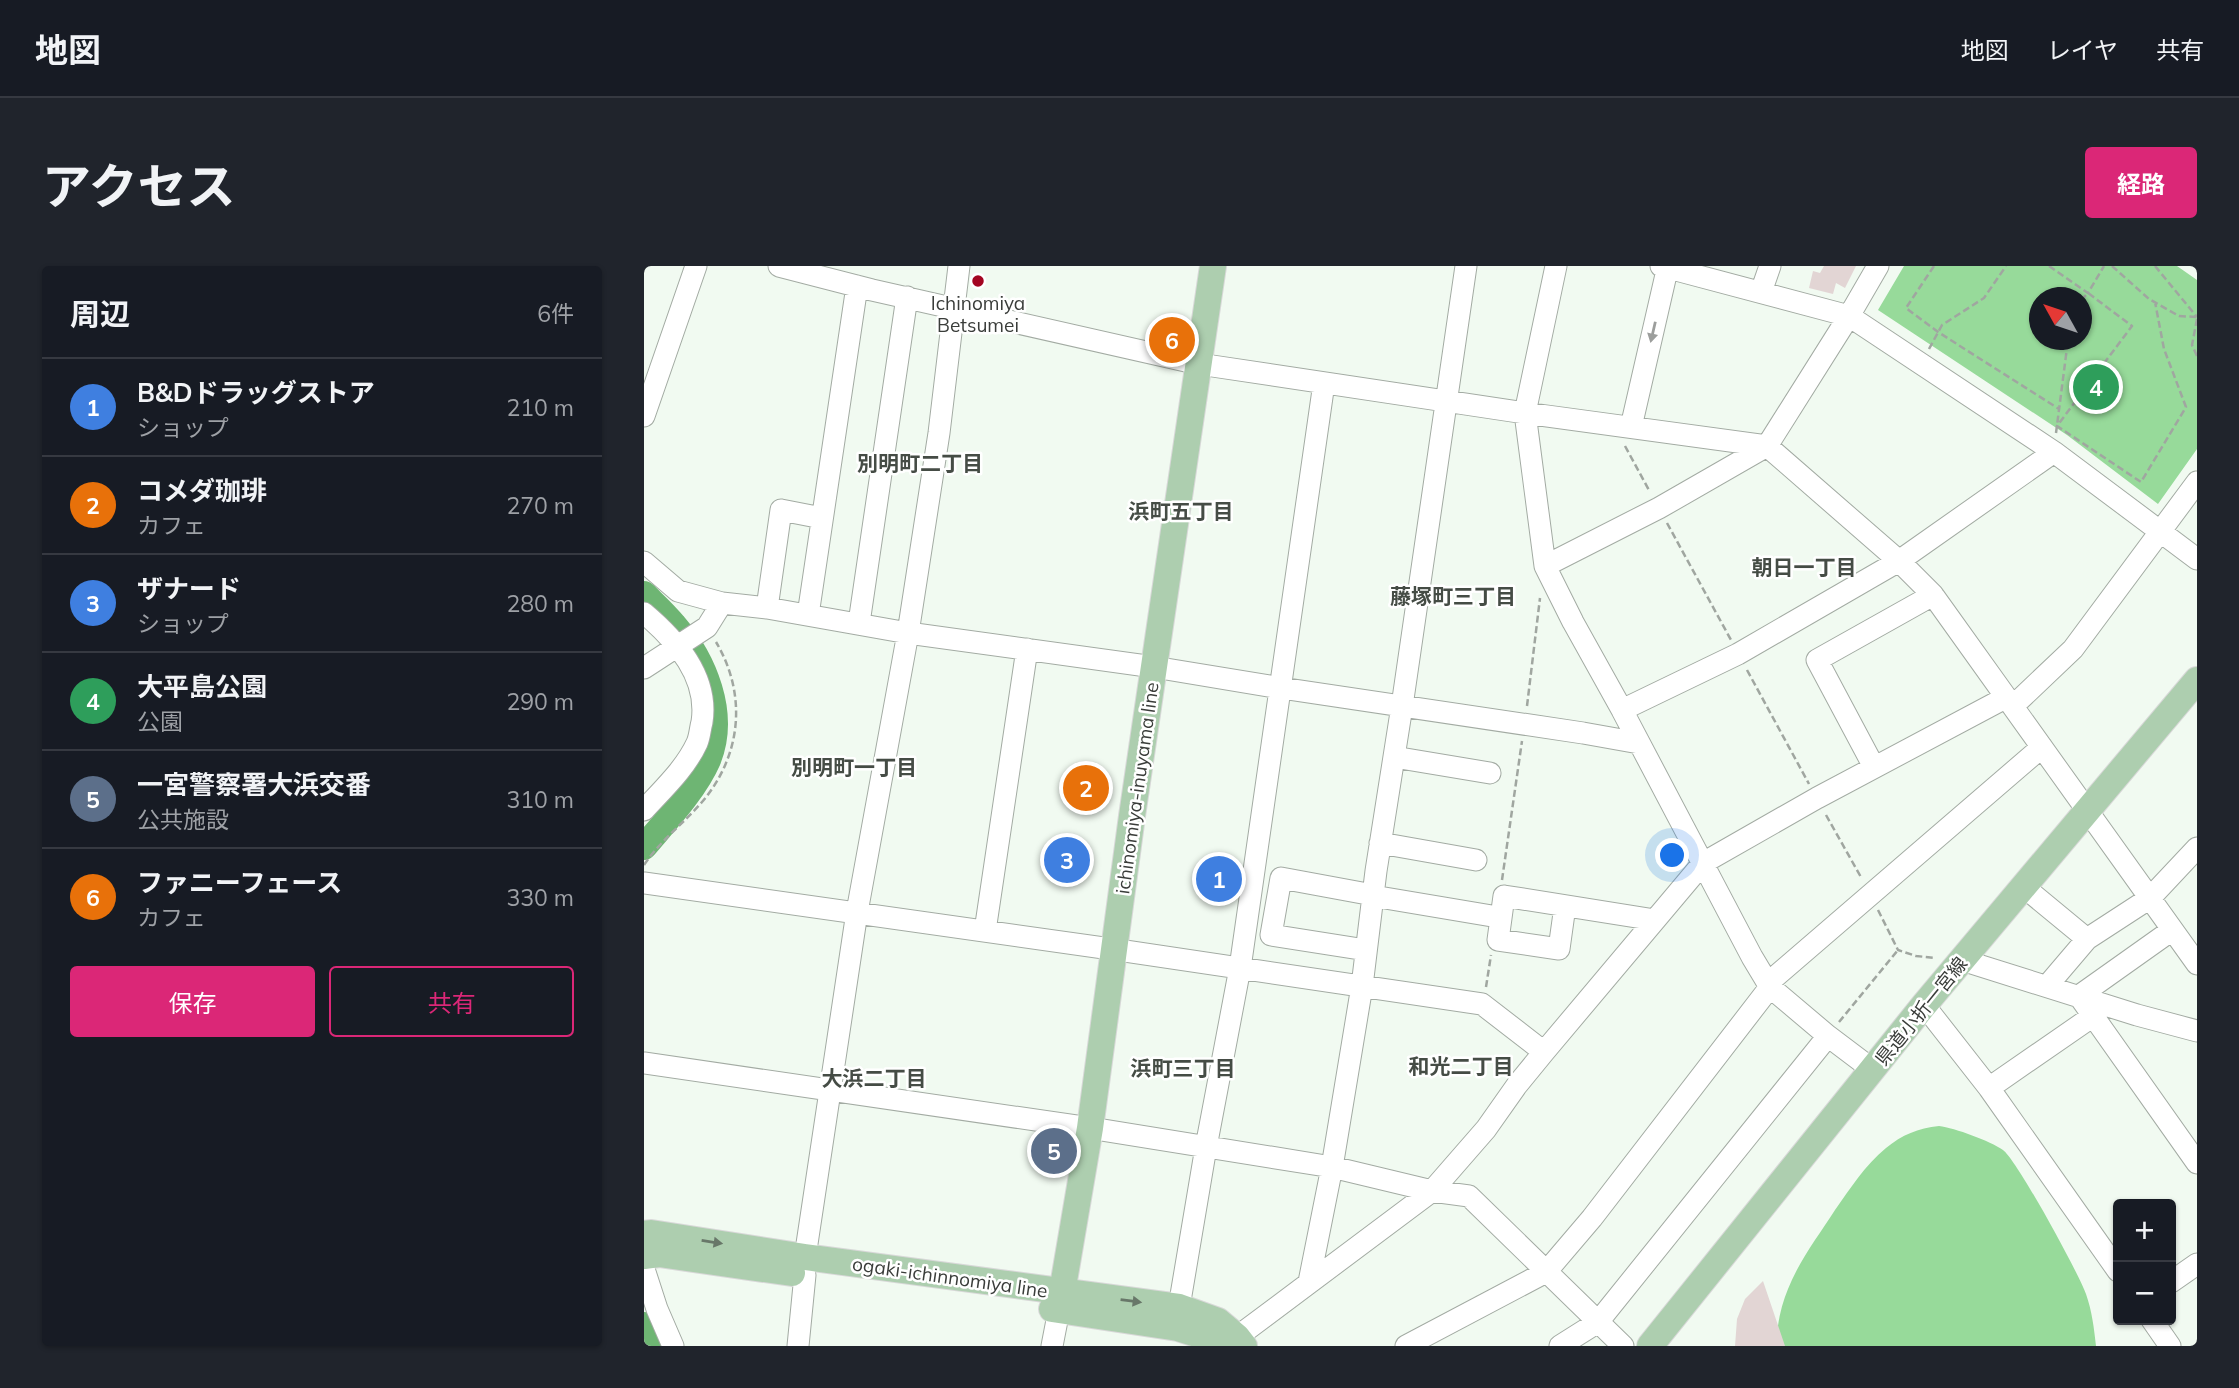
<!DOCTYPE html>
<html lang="ja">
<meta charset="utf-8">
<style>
:root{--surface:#171b24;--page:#20242c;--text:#f1f3f6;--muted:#9ea1a6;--line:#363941;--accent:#db2777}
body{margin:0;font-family:Mulish,"Noto Sans JP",sans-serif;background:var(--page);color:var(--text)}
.controls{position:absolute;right:21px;bottom:21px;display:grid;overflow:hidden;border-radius:7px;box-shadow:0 2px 5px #0004}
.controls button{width:63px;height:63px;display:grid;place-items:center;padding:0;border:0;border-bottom:2px solid var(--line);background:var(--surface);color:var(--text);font:35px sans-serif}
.compass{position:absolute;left:1385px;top:21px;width:63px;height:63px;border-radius:50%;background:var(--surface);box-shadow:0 2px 5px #0004;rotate:310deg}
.you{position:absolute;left:1029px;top:590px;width:24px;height:24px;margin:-18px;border:5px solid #fff;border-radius:50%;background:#1a73e8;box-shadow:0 0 0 10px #1a73e833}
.badge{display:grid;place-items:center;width:46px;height:46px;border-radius:50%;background:var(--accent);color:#fff;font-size:23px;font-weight:700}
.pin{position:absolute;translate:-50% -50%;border:4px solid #fff;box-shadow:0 2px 7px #0006}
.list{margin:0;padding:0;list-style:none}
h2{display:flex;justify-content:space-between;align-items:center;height:91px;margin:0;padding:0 28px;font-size:30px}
h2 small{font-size:23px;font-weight:400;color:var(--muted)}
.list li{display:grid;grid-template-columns:46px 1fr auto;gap:21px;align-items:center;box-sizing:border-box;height:98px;padding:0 28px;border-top:2px solid var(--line)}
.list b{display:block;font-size:26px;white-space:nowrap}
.list p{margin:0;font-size:23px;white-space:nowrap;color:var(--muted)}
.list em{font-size:23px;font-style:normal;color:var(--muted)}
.actions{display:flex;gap:14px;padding:21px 28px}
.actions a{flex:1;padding:16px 0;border:2px solid var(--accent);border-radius:7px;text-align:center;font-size:24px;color:var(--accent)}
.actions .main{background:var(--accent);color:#fff}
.map{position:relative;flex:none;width:1553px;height:1080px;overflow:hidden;border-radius:7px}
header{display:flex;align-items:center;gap:42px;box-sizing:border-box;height:98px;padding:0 35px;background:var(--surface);border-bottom:2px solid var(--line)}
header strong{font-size:33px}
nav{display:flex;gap:38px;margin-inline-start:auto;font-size:24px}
.intro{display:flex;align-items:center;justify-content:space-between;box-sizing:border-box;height:168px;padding:0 42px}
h1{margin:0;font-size:49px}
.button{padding:18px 32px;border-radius:7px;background:var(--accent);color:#fff;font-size:24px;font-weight:700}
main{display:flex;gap:42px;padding:0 42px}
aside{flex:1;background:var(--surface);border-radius:7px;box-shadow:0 2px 5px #0004}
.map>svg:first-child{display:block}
</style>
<header>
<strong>地図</strong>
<nav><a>地図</a><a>レイヤ</a><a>共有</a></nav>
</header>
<div class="intro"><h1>アクセス</h1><a class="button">経路</a></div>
<main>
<aside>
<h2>周辺<small>6件</small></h2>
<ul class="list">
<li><span class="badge" style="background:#3f7fe0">1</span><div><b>B&amp;Dドラッグストア</b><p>ショップ</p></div><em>210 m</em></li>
<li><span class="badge" style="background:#e8710a">2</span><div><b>コメダ珈琲</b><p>カフェ</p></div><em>270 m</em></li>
<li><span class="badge" style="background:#3f7fe0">3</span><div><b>ザナード</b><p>ショップ</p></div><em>280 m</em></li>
<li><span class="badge" style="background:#2e9e5b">4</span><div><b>大平島公園</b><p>公園</p></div><em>290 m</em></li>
<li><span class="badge" style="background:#5c6f8a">5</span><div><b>一宮警察署大浜交番</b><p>公共施設</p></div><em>310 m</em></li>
<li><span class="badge" style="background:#e8710a">6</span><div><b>ファニーフェース</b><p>カフェ</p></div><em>330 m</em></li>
</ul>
<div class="actions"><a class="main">保存</a><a>共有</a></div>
</aside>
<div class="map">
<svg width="1553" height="1080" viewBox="0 0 1553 1080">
<rect width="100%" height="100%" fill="#f1faf1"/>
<path fill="#97da9a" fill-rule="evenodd" d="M1260,0H1533L1553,14V183L1514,238L1423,169L1234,44ZM1395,32H1437V74H1395Z
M1295,860C1311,862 1346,875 1359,884C1373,894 1435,1008 1442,1028C1448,1045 1450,1062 1452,1080H1133C1132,1061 1137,1040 1144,1023C1155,995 1175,969 1191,944C1206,923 1221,899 1242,882C1258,869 1274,862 1295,860Z"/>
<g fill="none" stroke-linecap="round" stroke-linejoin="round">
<path stroke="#6eb573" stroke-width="26" d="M0,328C10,338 21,348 30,359C60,394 83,448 64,494C51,524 21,556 0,581
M0,1059L10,1080"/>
</g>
<path fill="#e2d5d4" d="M1180,0H1212L1201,22L1192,17L1189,28L1165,22L1169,5L1176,7Z
M1119,1015L1141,1080H1091L1093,1053L1101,1033Z"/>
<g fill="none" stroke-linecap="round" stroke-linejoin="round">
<defs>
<path id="minor" d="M135,0L228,24L555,98L881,147L1123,180L1255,295L1289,329L1553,698
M912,0L881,147L901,300L929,356L978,444L1108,691L1126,721L1184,770L1229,804
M1017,0L1205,50L1410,186L1553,293
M1117,26L1126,0
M0,150L52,0
M987,161L1024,0
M0,296L34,325L78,337
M901,300L1015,242L1123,180L1205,50L1234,0
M123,342L137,244L178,252
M0,347C32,374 65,411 58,456C56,463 56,470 53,477C41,503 19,523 0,544
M164,349L213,20
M215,357L263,31
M0,402L63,361L78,337L123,342L264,367L510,401L637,422L939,467L995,477
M1369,440L1429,383L1553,216
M978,444L1094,388L1255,295L1410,186
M750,491L846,507
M1230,501L1173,394L1289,329
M736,577L832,594
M0,617L481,685L838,738L900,786
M1380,621L1443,673
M729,630L848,650
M921,640L915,683L854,674L860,630L1011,654
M1528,664L1435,730L1553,897
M341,665L383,383
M722,684L627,669L637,612L729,629
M1318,694L1493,749L1553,765
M1124,717L1398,481
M1403,720L1443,673L1506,632L1553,582
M1280,739L1345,822L1474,1005
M0,797L446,862L688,901L788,925L825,930L979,1080
M1345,822L1449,750
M161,991L213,646L264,367L295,167L315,0
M0,1003L13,1043L29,1080
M665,1016L688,901L718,720L732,605L758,440L822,0
M1527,1016L1553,998
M535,1041L562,881L596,702L680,117
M1508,1054L1526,1080
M593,1071L788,925L842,863L873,819L900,786L1059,597L1173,532L1361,432
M154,1080L161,1009
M408,1080L415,1044
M762,1080L902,1006L948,952L1126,721
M916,1080L954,1056L1184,770"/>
<path id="major" d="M0,968L7,967L161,991L535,1041L574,1055L593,1071L600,1080
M0,990L15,988L148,1007
M408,1043L534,1062L562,1071L575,1080
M415,1044L446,862L488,550L569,0
M1006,1080L1280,739L1553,414"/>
</defs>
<use href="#minor" stroke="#a3aba3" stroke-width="23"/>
<use href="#major" stroke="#d8d8d8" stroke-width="28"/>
<path stroke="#a0a6a0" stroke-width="2.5" stroke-dasharray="7 3.5" stroke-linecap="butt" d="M1290,0L1262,42L1294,66L1415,143
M1405,0L1444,27L1460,0
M1468,0L1505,33L1535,50L1553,51
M1511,0L1553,51
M1437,34L1444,27L1488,60L1413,160L1497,216L1542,141L1520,83L1511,36
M1553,53L1548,79L1553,90
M1285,83L1298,59L1340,32L1362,0
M1412,167L1424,74
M981,180L1006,226
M1023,257L1087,374
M1103,404L1165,518
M883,440L896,332
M1182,549L1218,613
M0,599C16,575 39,558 58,536C98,489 103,428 72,376
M858,614L878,475
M1234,644L1254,684L1272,690L1292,692
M842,721L847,689
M1195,756L1254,684"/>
<use href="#minor" stroke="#fff" stroke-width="21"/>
<use href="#major" stroke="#adceaf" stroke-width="26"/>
</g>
<defs><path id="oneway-solid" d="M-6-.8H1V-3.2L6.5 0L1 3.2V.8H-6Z" transform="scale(1.75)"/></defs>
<use fill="#9c9e9c" href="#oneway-solid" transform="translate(1009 66) rotate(103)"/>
<g fill="#687769">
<use href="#oneway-solid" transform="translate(68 976) rotate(9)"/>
<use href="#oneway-solid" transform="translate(487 1035) rotate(7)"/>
</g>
<circle fill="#a30521" stroke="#fff" stroke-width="2.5" cx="334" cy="15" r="7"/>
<g text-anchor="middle" stroke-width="5" stroke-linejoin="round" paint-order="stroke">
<g font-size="19" fill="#3a3d3a" stroke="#fff">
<text x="334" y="44">Ichinomiya<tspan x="334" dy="22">Betsumei</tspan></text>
</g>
<g font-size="19" fill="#3a3d3a" stroke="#fff">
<text transform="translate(493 522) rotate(-82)" y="7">ichinomiya-inuyama line</text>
<text transform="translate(1277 745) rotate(-51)" y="7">県道小折一宮線</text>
<text transform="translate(306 1011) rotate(8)" y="7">ogaki-ichinnomiya line</text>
</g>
<g font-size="21" font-weight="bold" fill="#454c45" stroke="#fff">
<text x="276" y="205">別明町二丁目</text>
<text x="537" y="253">浜町五丁目</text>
<text x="1160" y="309">朝日一丁目</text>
<text x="809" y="338">藤塚町三丁目</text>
<text x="210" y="509">別明町一丁目</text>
<text x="817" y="808">和光二丁目</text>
<text x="539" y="810">浜町三丁目</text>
<text x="230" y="820">大浜二丁目</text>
</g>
</g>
</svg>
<div class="controls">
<button>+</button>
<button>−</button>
</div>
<svg class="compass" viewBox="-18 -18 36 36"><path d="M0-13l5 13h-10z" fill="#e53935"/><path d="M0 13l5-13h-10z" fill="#9ea1a6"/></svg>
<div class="you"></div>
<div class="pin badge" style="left:575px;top:613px;background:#3f7fe0">1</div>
<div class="pin badge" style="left:442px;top:522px;background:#e8710a">2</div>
<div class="pin badge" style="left:423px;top:594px;background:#3f7fe0">3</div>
<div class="pin badge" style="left:1452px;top:121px;background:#2e9e5b">4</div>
<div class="pin badge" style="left:410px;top:885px;background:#5c6f8a">5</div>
<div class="pin badge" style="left:528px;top:74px;background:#e8710a">6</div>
</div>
</main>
